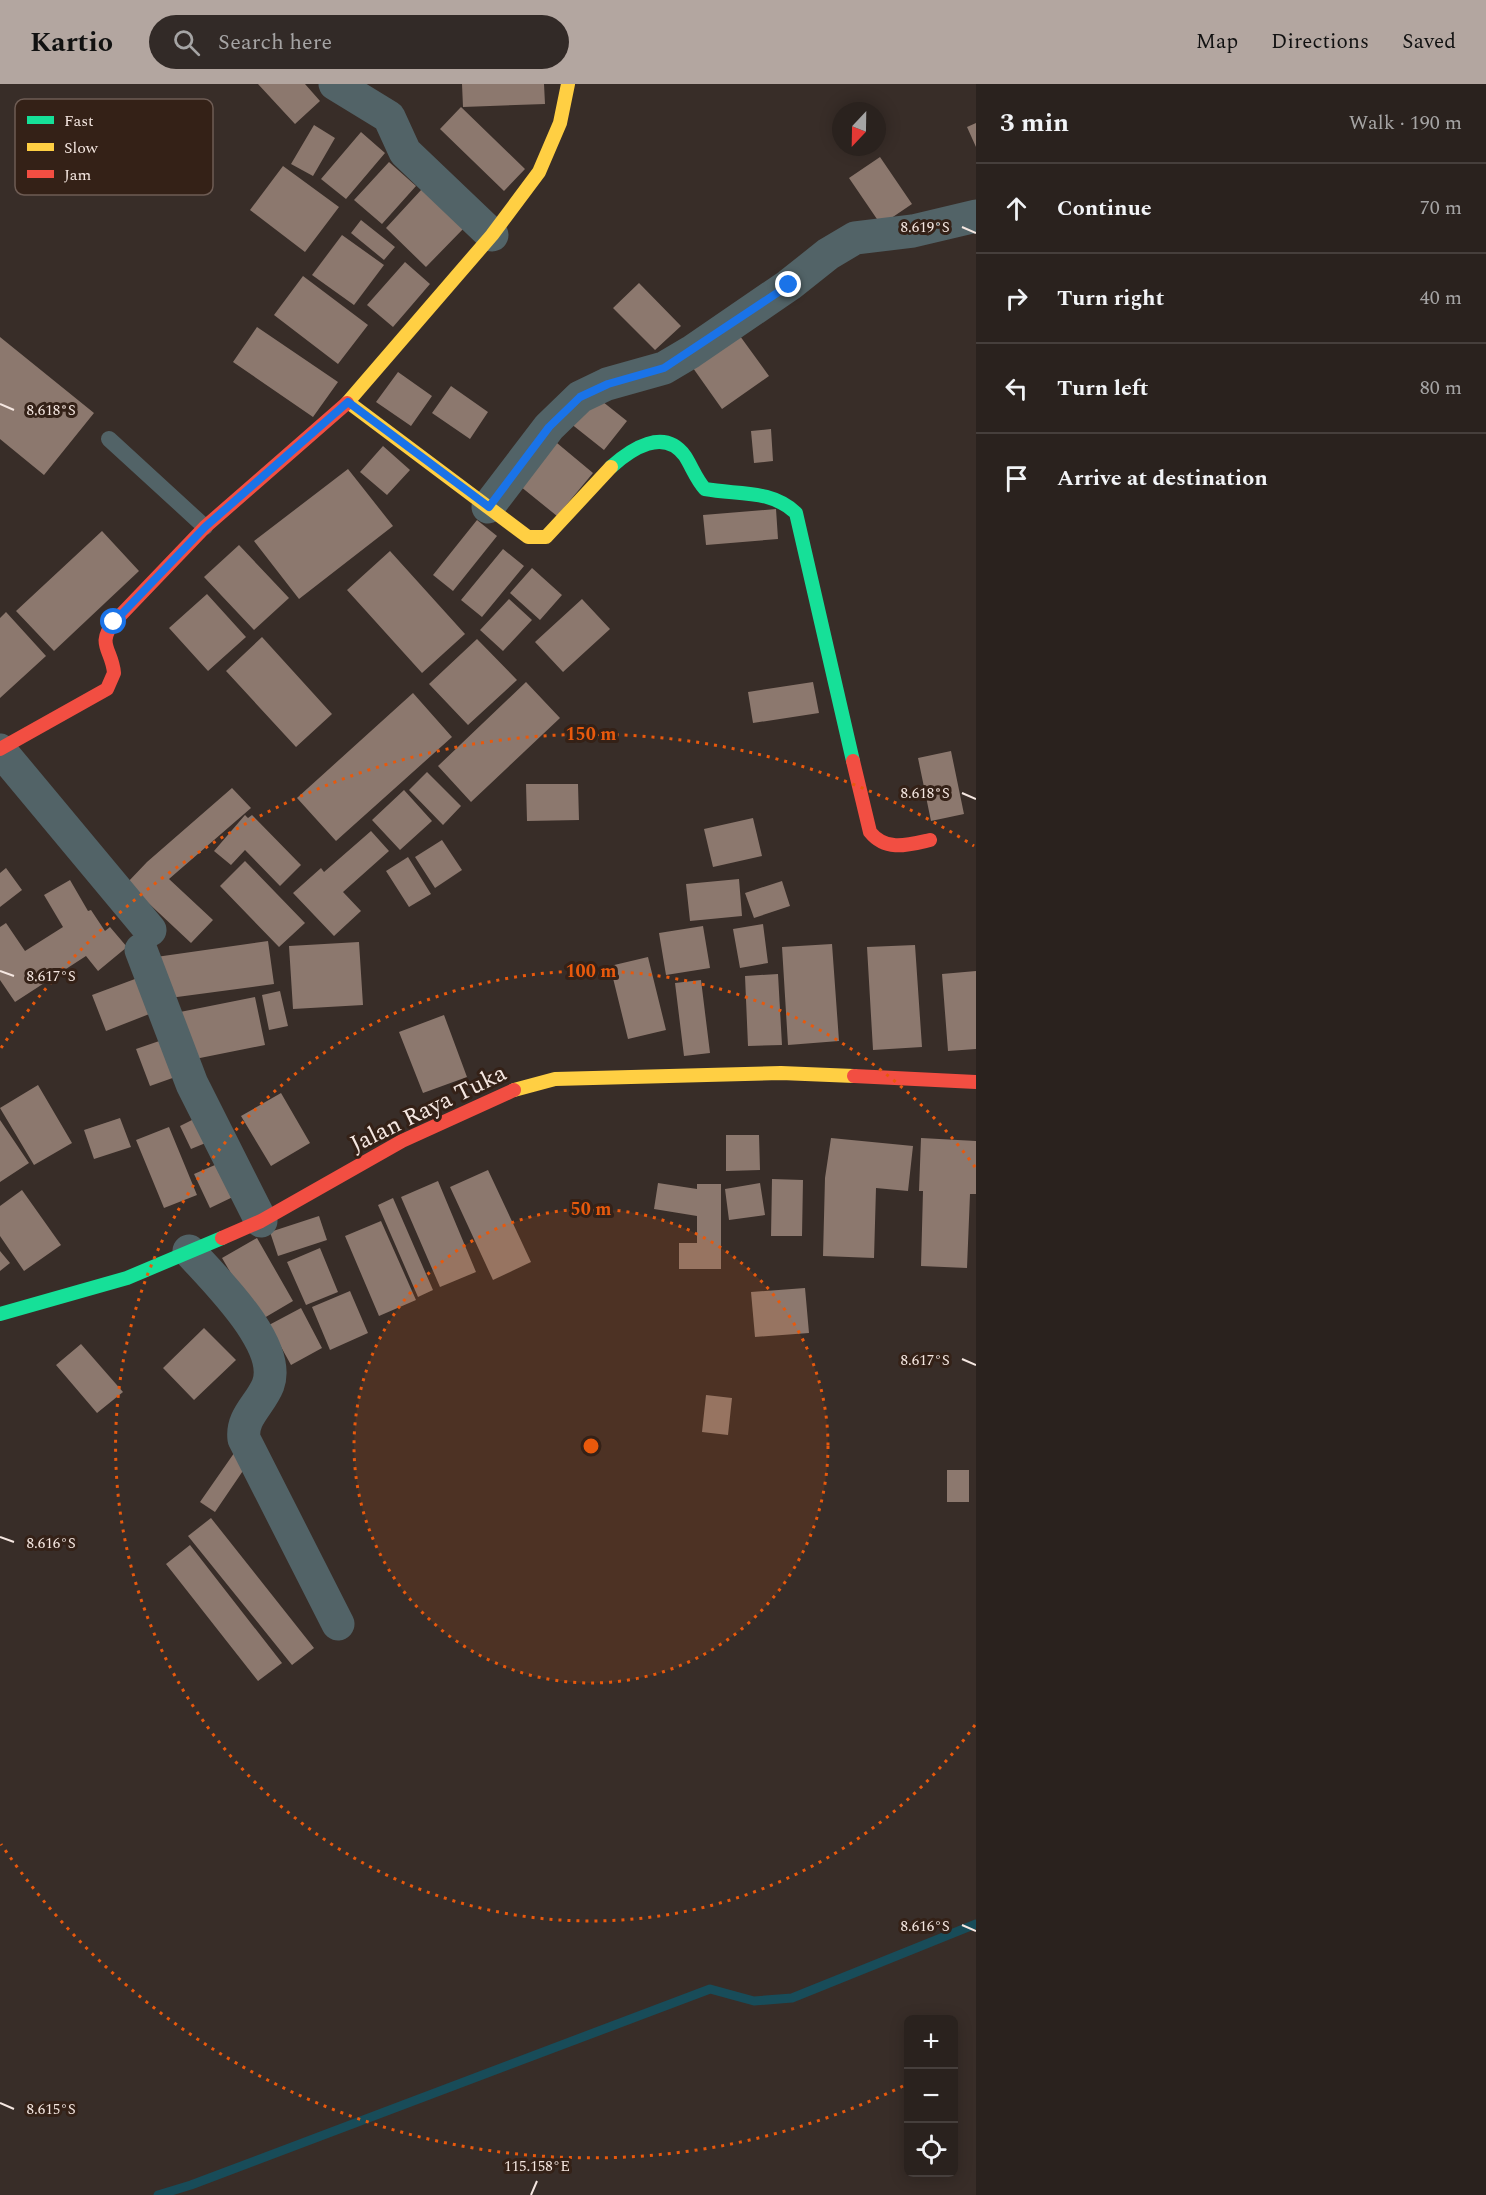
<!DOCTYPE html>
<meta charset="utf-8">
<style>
:root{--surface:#2a221e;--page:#322a27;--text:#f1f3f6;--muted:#a5a4a4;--line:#463f3c;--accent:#b3a6a0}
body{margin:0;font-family:Spectral,serif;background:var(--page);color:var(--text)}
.controls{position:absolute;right:18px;bottom:18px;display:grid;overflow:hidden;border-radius:9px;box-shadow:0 3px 15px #0003}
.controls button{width:54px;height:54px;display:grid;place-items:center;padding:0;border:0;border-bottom:2px solid var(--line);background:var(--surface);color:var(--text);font:30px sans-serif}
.compass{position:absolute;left:832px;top:18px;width:54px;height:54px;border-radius:50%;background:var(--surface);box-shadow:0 3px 15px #0003;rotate:202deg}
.stop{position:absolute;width:18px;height:18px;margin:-14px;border:4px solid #1a73e8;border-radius:50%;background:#fff}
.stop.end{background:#1a73e8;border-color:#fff;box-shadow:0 2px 6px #0008}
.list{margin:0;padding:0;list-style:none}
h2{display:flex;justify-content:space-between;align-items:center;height:78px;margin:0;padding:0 24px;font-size:26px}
h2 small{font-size:20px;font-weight:400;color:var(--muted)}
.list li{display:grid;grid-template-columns:39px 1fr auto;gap:18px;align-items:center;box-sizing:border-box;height:90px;padding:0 24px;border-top:2px solid var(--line)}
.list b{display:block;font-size:22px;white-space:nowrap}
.list em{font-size:20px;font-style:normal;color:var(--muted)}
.icon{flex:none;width:33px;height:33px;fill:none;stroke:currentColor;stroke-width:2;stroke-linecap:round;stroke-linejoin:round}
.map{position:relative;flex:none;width:976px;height:2111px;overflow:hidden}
header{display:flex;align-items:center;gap:36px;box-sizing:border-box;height:84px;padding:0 30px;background:var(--accent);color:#111}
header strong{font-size:28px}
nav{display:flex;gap:33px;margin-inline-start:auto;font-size:21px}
.search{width:420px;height:54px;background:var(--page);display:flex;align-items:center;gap:15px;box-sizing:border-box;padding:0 21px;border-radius:33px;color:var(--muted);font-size:22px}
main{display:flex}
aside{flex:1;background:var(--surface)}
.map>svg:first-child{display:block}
</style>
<header>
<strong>Kartio</strong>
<div class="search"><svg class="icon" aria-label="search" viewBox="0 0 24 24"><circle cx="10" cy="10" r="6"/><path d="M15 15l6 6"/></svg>Search here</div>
<nav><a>Map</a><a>Directions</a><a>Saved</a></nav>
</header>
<main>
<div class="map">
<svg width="976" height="2111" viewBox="0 0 976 2111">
<rect width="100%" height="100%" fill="#382d28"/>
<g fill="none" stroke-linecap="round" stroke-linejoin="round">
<path stroke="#184c59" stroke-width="9" d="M158,2111L191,2101L710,1905L754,1917L792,1914L976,1840"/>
</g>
<path fill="#8c786e" d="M258,0H305L320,17L295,40Z
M462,0H544L545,20L463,23Z
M461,23L525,85L504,107L440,45Z
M976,39V63L967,43Z
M314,41L335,54L313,92L291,80Z
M361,48L385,69L346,115L321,95Z
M880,73L912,120L881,141L849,94Z
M389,78L416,102L382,140L354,116Z
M283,82L339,123L305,168L250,126Z
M422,105L464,144L426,183L386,144Z
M361,136L395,163L384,176L351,149Z
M342,151L384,181L354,221L312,191Z
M405,178L430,200L393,243L367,221Z
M303,192L368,241L338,280L274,231Z
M639,199L681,242L655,266L613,224Z
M257,243L338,298L313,333L233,278Z
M740,252L769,292L722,325L693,284Z
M0,253L94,329L44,391L0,355Z
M398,288L432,312L411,342L376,318Z
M451,302L488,328L470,355L432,329Z
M593,310L627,337L604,366L570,339Z
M771,345L773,377L754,379L751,347Z
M551,354L593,389L557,432L515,398Z
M383,362L410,386L387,411L360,388Z
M348,385L393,442L299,515L254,457Z
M776,425L778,455L706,461L703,431Z
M477,436L497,452L453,507L433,491Z
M102,447L139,487L54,567L16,527Z
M239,461L289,514L254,546L204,493Z
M503,465L524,482L482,533L461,516Z
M390,467L465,550L422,589L347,506Z
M532,484L562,511L540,536L510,509Z
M207,510L246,553L208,587L169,544Z
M509,515L532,536L503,567L480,546Z
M582,515L610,545L563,588L535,558Z
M6,528L46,572L0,614V534Z
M262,553L332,630L296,663L226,587Z
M477,555L517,596L468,641L429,600Z
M526,598L560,634L471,718L438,682Z
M813,598L819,629L753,639L748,608Z
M413,609L452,653L336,757L297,714Z
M951,667L964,730L931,737L918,674Z
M427,688L461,722L443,741L409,706Z
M526,700H578L579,736L527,737Z
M232,704L251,724L169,795L213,836L191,859L127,799L147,778Z
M404,706L432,737L400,766L372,736Z
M245,731L248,734L252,731L301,781L280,802L245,766L231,781L214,767Z
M753,734L762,772L713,783L704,745Z
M371,747L389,767L343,808L361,827L334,852L293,809L321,784L324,788Z
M442,756L462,786L435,804L415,773Z
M408,773L431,810L409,823L386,787Z
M245,777L305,839L279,863L220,802Z
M6,784L22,806L0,823V789Z
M739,795L742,832L690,837L686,800Z
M70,796L88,827L91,826L105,847L110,843L127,863L98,887L86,872L15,918L0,896V843L6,839L25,867L63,843L44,811Z
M782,797L790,822L754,834L745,809Z
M763,840L768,879L740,884L733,845Z
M703,842L710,884L666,891L659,849Z
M268,857L274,900L162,915L156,873Z
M359,858L363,921L293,925L289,862Z
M832,860L839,957L788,961L782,863Z
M915,861L922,963L873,966L867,863Z
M648,873L666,946L628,955L610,882Z
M976,887V965L948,967L942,890Z
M778,890L782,961L748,962L745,892Z
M143,892L157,927L106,947L92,911Z
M701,896L710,969L684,972L675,899Z
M280,907L288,942L269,946L262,911Z
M255,913L265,961L190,976L180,928Z
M444,931L467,993L423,1009L399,948Z
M168,954L181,991L150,1002L136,965Z
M38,1001L72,1059L34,1081L0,1024Z
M281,1009L310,1059L271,1082L241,1032Z
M120,1034L131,1063L94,1075L84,1046Z
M196,1034L208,1058L191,1065L180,1042Z
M0,1036L29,1079L0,1098Z
M169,1043L197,1111L164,1124L136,1056Z
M726,1051H759L760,1086L726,1087Z
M831,1054L913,1062L908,1107L876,1104L874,1174L823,1172L825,1094Z
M921,1054L976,1057V1110H970L967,1184L921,1182L923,1107H919Z
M222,1078L237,1111L210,1124L194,1090Z
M488,1086L531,1178L493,1196L450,1103Z
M772,1095L803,1096L802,1152H771Z
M438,1097L476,1188L440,1203L401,1113Z
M658,1099L697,1105V1100H721V1185H679V1159H697V1132L654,1125Z
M760,1099L765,1131L729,1136L725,1105Z
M22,1106L61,1161L24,1187L0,1152V1122Z
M393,1114L433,1206L418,1213L378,1121Z
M319,1132L327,1156L278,1172L270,1148Z
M381,1137L416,1216L379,1232L345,1152Z
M257,1154L293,1217L259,1237L222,1174Z
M320,1164L338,1208L306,1221L287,1178Z
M0,1167L10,1179L0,1187Z
M805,1204L809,1249L755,1253L751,1208Z
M350,1207L368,1249L330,1266L312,1223Z
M301,1224L322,1264L291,1281L269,1241Z
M204,1244L236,1276L194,1316L163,1284Z
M81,1260L123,1308L97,1329L56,1281Z
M706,1311L732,1314L728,1351L702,1348Z
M239,1362L253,1372L215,1428L200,1418Z
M947,1386H969V1418H947Z
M211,1434L314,1564L292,1581L188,1452Z
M190,1461L282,1579L258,1597L166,1480Z"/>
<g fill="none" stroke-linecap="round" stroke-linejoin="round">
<path stroke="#526367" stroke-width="16" d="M109,355L205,443"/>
<path stroke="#526367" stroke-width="33" d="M335,0L389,33L405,68L492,151
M488,423L549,343L580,313L607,300L664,284L691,268L789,201L828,170L855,154L913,147L976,132
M0,666L150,846
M141,866L192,1000L261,1137
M189,1167C215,1196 283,1261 268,1301C260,1321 241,1333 244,1355L338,1540"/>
<path stroke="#16e098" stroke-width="14" d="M611,383C631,365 664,343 685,372C692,383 696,395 705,405C737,411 771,405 796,429L853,677
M0,1230L127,1194L222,1154"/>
<path stroke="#ffcf43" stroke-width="14" d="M348,318L528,453H546L611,383
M347,319L492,151L539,88L560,39L568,0
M514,1006L555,995L781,989L854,992"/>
<path stroke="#f24e42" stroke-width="14" d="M0,665L107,605L114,589C112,565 96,561 114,538L205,443L347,319
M853,677L870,748C886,768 908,761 930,756
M854,992L976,998
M222,1154L261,1137L402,1057L514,1006"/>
</g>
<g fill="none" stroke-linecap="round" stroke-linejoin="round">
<path stroke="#1a73e8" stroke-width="8" d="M114,538L205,443L348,318L489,423L549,343L580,313L608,300L664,284L789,201"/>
</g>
<path fill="none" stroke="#f5e7e1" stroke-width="2" d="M962,143L976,149M0,320L14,326M962,709L976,715M0,887L14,892M962,1275L976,1281M0,1453L14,1458M962,1841L976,1847M0,2019L14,2025M531,2111L537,2097"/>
<circle cx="591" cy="1362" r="237" fill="#e8590c" fill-opacity=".12"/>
<g fill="none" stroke="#e8590c" stroke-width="3" stroke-dasharray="3 6">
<circle cx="591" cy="1362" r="237"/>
<path d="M975 1641A475 475 0 1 1 975 1083"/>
<path d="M903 2002A712 712 0 0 1 1 1760M1 964A712 712 0 0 1 974 762"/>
</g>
<g text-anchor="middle" stroke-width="6" stroke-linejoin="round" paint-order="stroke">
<g font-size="24" fill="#f5e7e1" stroke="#342117">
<text transform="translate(428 1024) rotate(-26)" y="8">Jalan Raya Tuka</text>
</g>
</g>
<rect x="15" y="15" width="198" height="96" rx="9" fill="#342117" stroke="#6e5c54" stroke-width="1.5"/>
<rect x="27" y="32" width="27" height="8" fill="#16e098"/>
<rect x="27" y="59" width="27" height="8" fill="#ffcf43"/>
<rect x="27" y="86" width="27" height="8" fill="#f24e42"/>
<g font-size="16" fill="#f5e7e1">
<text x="64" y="42">Fast</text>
<text x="64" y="69">Slow</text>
<text x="64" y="96">Jam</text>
</g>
<g font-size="15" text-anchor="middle" fill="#f5e7e1" stroke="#342117" stroke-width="6" stroke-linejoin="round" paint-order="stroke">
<text x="925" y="148">8.619°S</text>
<text x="51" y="331">8.618°S</text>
<text x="925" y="714">8.618°S</text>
<text x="51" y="897">8.617°S</text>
<text x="925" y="1281">8.617°S</text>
<text x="51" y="1464">8.616°S</text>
<text x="925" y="1847">8.616°S</text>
<text x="51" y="2030">8.615°S</text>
<text x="537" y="2087">115.158°E</text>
</g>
<circle cx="591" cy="1362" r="9" fill="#e8590c" stroke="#342117" stroke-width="3"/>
<g font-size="18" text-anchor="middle" font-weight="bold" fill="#e8590c" stroke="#342117" stroke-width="6" stroke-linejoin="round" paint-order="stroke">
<text x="591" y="656">150 m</text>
<text x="591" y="893">100 m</text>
<text x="591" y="1131">50 m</text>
</g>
</svg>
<div class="controls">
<button>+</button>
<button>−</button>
<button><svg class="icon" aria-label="locate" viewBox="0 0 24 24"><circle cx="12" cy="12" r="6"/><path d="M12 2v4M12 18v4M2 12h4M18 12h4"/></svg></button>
</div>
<svg class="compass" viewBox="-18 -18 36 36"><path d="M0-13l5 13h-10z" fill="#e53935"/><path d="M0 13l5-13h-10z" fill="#a5a4a4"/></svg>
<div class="stop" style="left:114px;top:538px"></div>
<div class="stop end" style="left:789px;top:201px"></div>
</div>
<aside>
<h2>3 min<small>Walk · 190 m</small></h2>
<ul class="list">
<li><svg class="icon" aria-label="ahead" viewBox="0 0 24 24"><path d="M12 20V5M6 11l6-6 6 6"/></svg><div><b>Continue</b></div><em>70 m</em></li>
<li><svg class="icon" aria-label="right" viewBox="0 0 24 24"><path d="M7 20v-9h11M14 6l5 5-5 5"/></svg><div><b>Turn right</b></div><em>40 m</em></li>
<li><svg class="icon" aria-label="left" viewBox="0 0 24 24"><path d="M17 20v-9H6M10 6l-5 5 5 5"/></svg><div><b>Turn left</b></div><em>80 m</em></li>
<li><svg class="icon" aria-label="arrive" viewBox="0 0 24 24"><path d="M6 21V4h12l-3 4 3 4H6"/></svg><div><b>Arrive at destination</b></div></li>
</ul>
</aside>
</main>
